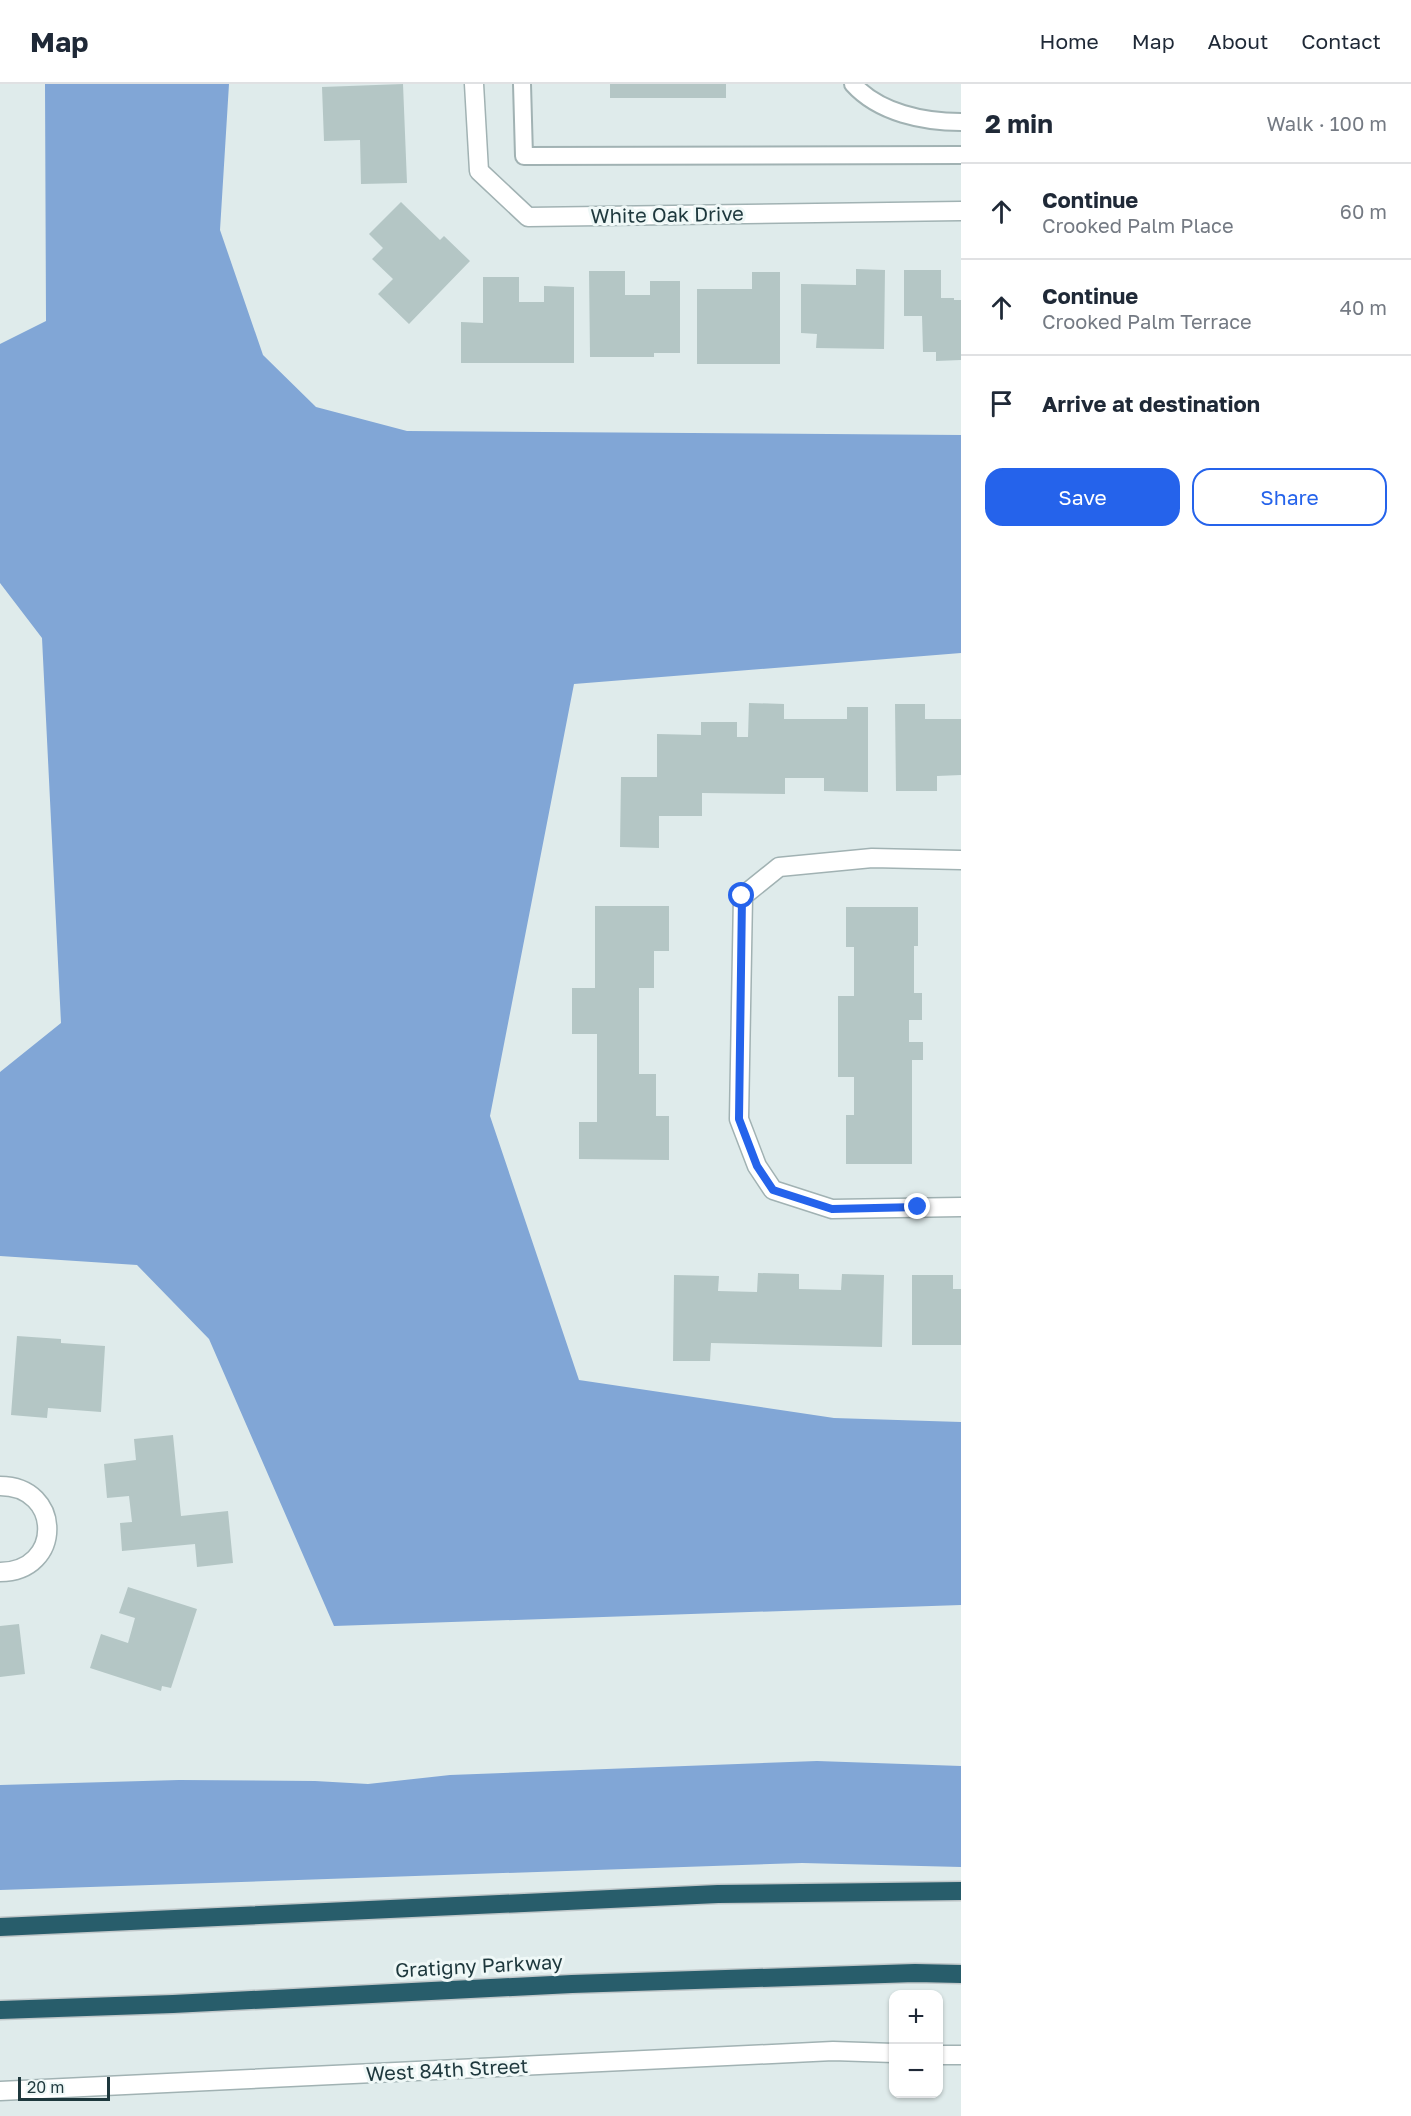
<!DOCTYPE html>
<meta charset="utf-8">
<style>
:root{--surface:#fff;--page:#f6f6f7;--text:#1f2937;--muted:#747a83;--line:#e0e1e3;--accent:#2563eb}
body{margin:0;font-family:"Golos Text",sans-serif;background:var(--page);color:var(--text)}
.controls{position:absolute;right:18px;bottom:18px;display:grid;overflow:hidden;border-radius:12px;box-shadow:0 2px 4px #0004}
.controls button{width:54px;height:54px;display:grid;place-items:center;padding:0;border:0;border-bottom:2px solid var(--line);background:var(--surface);color:var(--text);font:30px sans-serif}
.scale{position:absolute;left:18px;bottom:15px;width:92px;box-sizing:border-box;padding-left:6px;border:3px solid #1e383d;border-top:0;font-size:16px;line-height:21px;white-space:nowrap;color:#1e383d;-webkit-text-stroke:4px #eff8f7;paint-order:stroke}
.stop{position:absolute;width:18px;height:18px;margin:-14px;border:4px solid #2563eb;border-radius:50%;background:#fff}
.stop.end{background:#2563eb;border-color:#fff;box-shadow:0 2px 6px #0008}
.list{margin:0;padding:0;list-style:none}
h2{display:flex;justify-content:space-between;align-items:center;height:78px;margin:0;padding:0 24px;font-size:26px}
h2 small{font-size:20px;font-weight:400;color:var(--muted)}
.list li{display:grid;grid-template-columns:39px 1fr auto;gap:18px;align-items:center;box-sizing:border-box;height:96px;padding:0 24px;border-top:2px solid var(--line)}
.list b{display:block;font-size:22px;white-space:nowrap}
.list p{margin:0;font-size:20px;white-space:nowrap;color:var(--muted)}
.list em{font-size:20px;font-style:normal;color:var(--muted)}
.actions{display:flex;gap:12px;padding:18px 24px}
.actions a{flex:1;padding:14px 0;border:2px solid var(--accent);border-radius:18px;text-align:center;font-size:21px;color:var(--accent)}
.actions .main{background:var(--accent);color:#fff}
.icon{flex:none;width:33px;height:33px;fill:none;stroke:currentColor;stroke-width:2;stroke-linecap:round;stroke-linejoin:round}
.map{position:relative;flex:none;width:961px;height:2032px;overflow:hidden}
header{display:flex;align-items:center;gap:36px;box-sizing:border-box;height:84px;padding:0 30px;background:var(--surface);border-bottom:2px solid var(--line)}
header strong{font-size:28px}
nav{display:flex;gap:33px;margin-inline-start:auto;font-size:21px}
main{display:flex}
aside{flex:1;background:var(--surface)}
.map>svg:first-child{display:block}
</style>
<header>
<strong>Map</strong>
<nav><a>Home</a><a>Map</a><a>About</a><a>Contact</a></nav>
</header>
<main>
<div class="map">
<svg width="961" height="2032" viewBox="0 0 961 2032">
<rect width="100%" height="100%" fill="#dfebeb"/>
<path fill="#81a6d6" d="M45,0H229L220,146L263,271L316,323L407,347L961,351V569L574,600L490,1032L579,1296L834,1334L961,1338V1521L334,1542L209,1255L137,1181L0,1172V988L61,939L42,554L0,499V260L46,237Z
M817,1677L961,1682V1783L802,1779L0,1806V1701L179,1696L315,1697L368,1700L450,1691Z"/>
<path fill="#b4c6c5" d="M403,0L407,99L361,100L360,56L324,57L322,3Z
M610,0H726V14H610Z
M401,118L440,156L444,152L470,177L409,240L378,210L393,195L372,175L383,164L369,150Z
M856,185L885,186L884,265L816,264L817,250L801,249V200L856,201Z
M904,186H941V214H954V216H961V276L936,277V268H923L922,232H904Z
M589,187H625V211H650V197H680V269H654V273H590Z
M752,188H780V280H697V205H752Z
M483,193H519V218H544V202L574,203V279H461V238L483,239Z
M749,619L784,620V635H847V623H868V708L824,707V694H785V710L702,709V732H659V764L620,763L621,693H657V650L701,651V638H737V653H748Z
M895,620H925V635H961V691L937,692V707H896Z
M595,822H669V867H654V904H639V990H656V1032H669V1076L579,1075V1038H597V950H572V904H595Z
M846,823H918V862H914V909H922V936H909V958H923V976H912V1080H846V1031H854V993H838V912H854V863H846Z
M758,1189L799,1190V1205L841,1206L842,1190L884,1191L882,1263L711,1259L710,1277H673L674,1191L719,1192L718,1207L757,1208Z
M912,1191H953V1205H961V1261H912Z
M17,1252L61,1255V1259L105,1262L101,1328L48,1324L47,1334L11,1331Z
M173,1351L181,1432L228,1427L233,1479L197,1483L195,1460L122,1467L120,1439L132,1438L129,1412L107,1414L104,1380L136,1376L134,1355Z
M128,1503L197,1525L171,1604L162,1602L161,1607L90,1584L101,1550L128,1559L135,1534L119,1529Z
M19,1540L25,1590L0,1593V1542Z"/>
<g fill="none" stroke-linecap="round" stroke-linejoin="round">
<defs>
<path id="service" d="M522,0L524,72L961,71
M853,0C879,29 924,38 961,38"/>
<path id="minor" d="M474,0L479,87L528,133L961,127
M961,776L872,774L779,783L743,812L739,1035L757,1082L773,1106L832,1125L961,1123
M0,1402C63,1402 63,1488 0,1488"/>
<path id="tertiary" d="M938,1971H961
M0,2007L833,1967L894,1969"/>
<path id="motorway" d="M0,1843L718,1810L961,1807
M0,1926L173,1920L572,1900L915,1889L961,1890"/>
</defs>
<use href="#service" stroke="#a1b2b3" stroke-width="20"/>
<use href="#minor" stroke="#a1b2b3" stroke-width="21"/>
<use href="#tertiary" stroke="#a1b2b3" stroke-width="21"/>
<use href="#motorway" stroke="#c0c7c9" stroke-width="21"/>
<use href="#service" stroke="#fff" stroke-width="16"/>
<use href="#minor" stroke="#fff" stroke-width="18"/>
<use href="#tertiary" stroke="#fff" stroke-width="18"/>
<use href="#motorway" stroke="#285d6b" stroke-width="18"/>
</g>
<g fill="none" stroke-linecap="round" stroke-linejoin="round">
<path stroke="#2563eb" stroke-width="8" d="M742,812L739,1035L757,1082L773,1106L832,1125L918,1123"/>
</g>
<g text-anchor="middle" stroke-width="6" stroke-linejoin="round" paint-order="stroke">
<g font-size="20" fill="#1e383d" stroke="#eff8f7">
<text transform="translate(667 131) rotate(-1)" y="7">White Oak Drive</text>
<text transform="translate(479 1882) rotate(-3)" y="7">Gratigny Parkway</text>
<text transform="translate(447 1986) rotate(-3)" y="7">West 84th Street</text>
</g>
</g>
</svg>
<div class="controls">
<button>+</button>
<button>−</button>
</div>
<div class="scale">20 m</div>
<div class="stop" style="left:742px;top:812px"></div>
<div class="stop end" style="left:918px;top:1123px"></div>
</div>
<aside>
<h2>2 min<small>Walk · 100 m</small></h2>
<ul class="list">
<li><svg class="icon" aria-label="ahead" viewBox="0 0 24 24"><path d="M12 20V5M6 11l6-6 6 6"/></svg><div><b>Continue</b><p>Crooked Palm Place</p></div><em>60 m</em></li>
<li><svg class="icon" aria-label="ahead" viewBox="0 0 24 24"><path d="M12 20V5M6 11l6-6 6 6"/></svg><div><b>Continue</b><p>Crooked Palm Terrace</p></div><em>40 m</em></li>
<li><svg class="icon" aria-label="arrive" viewBox="0 0 24 24"><path d="M6 21V4h12l-3 4 3 4H6"/></svg><div><b>Arrive at destination</b></div></li>
</ul>
<div class="actions"><a class="main">Save</a><a>Share</a></div>
</aside>
</main>
